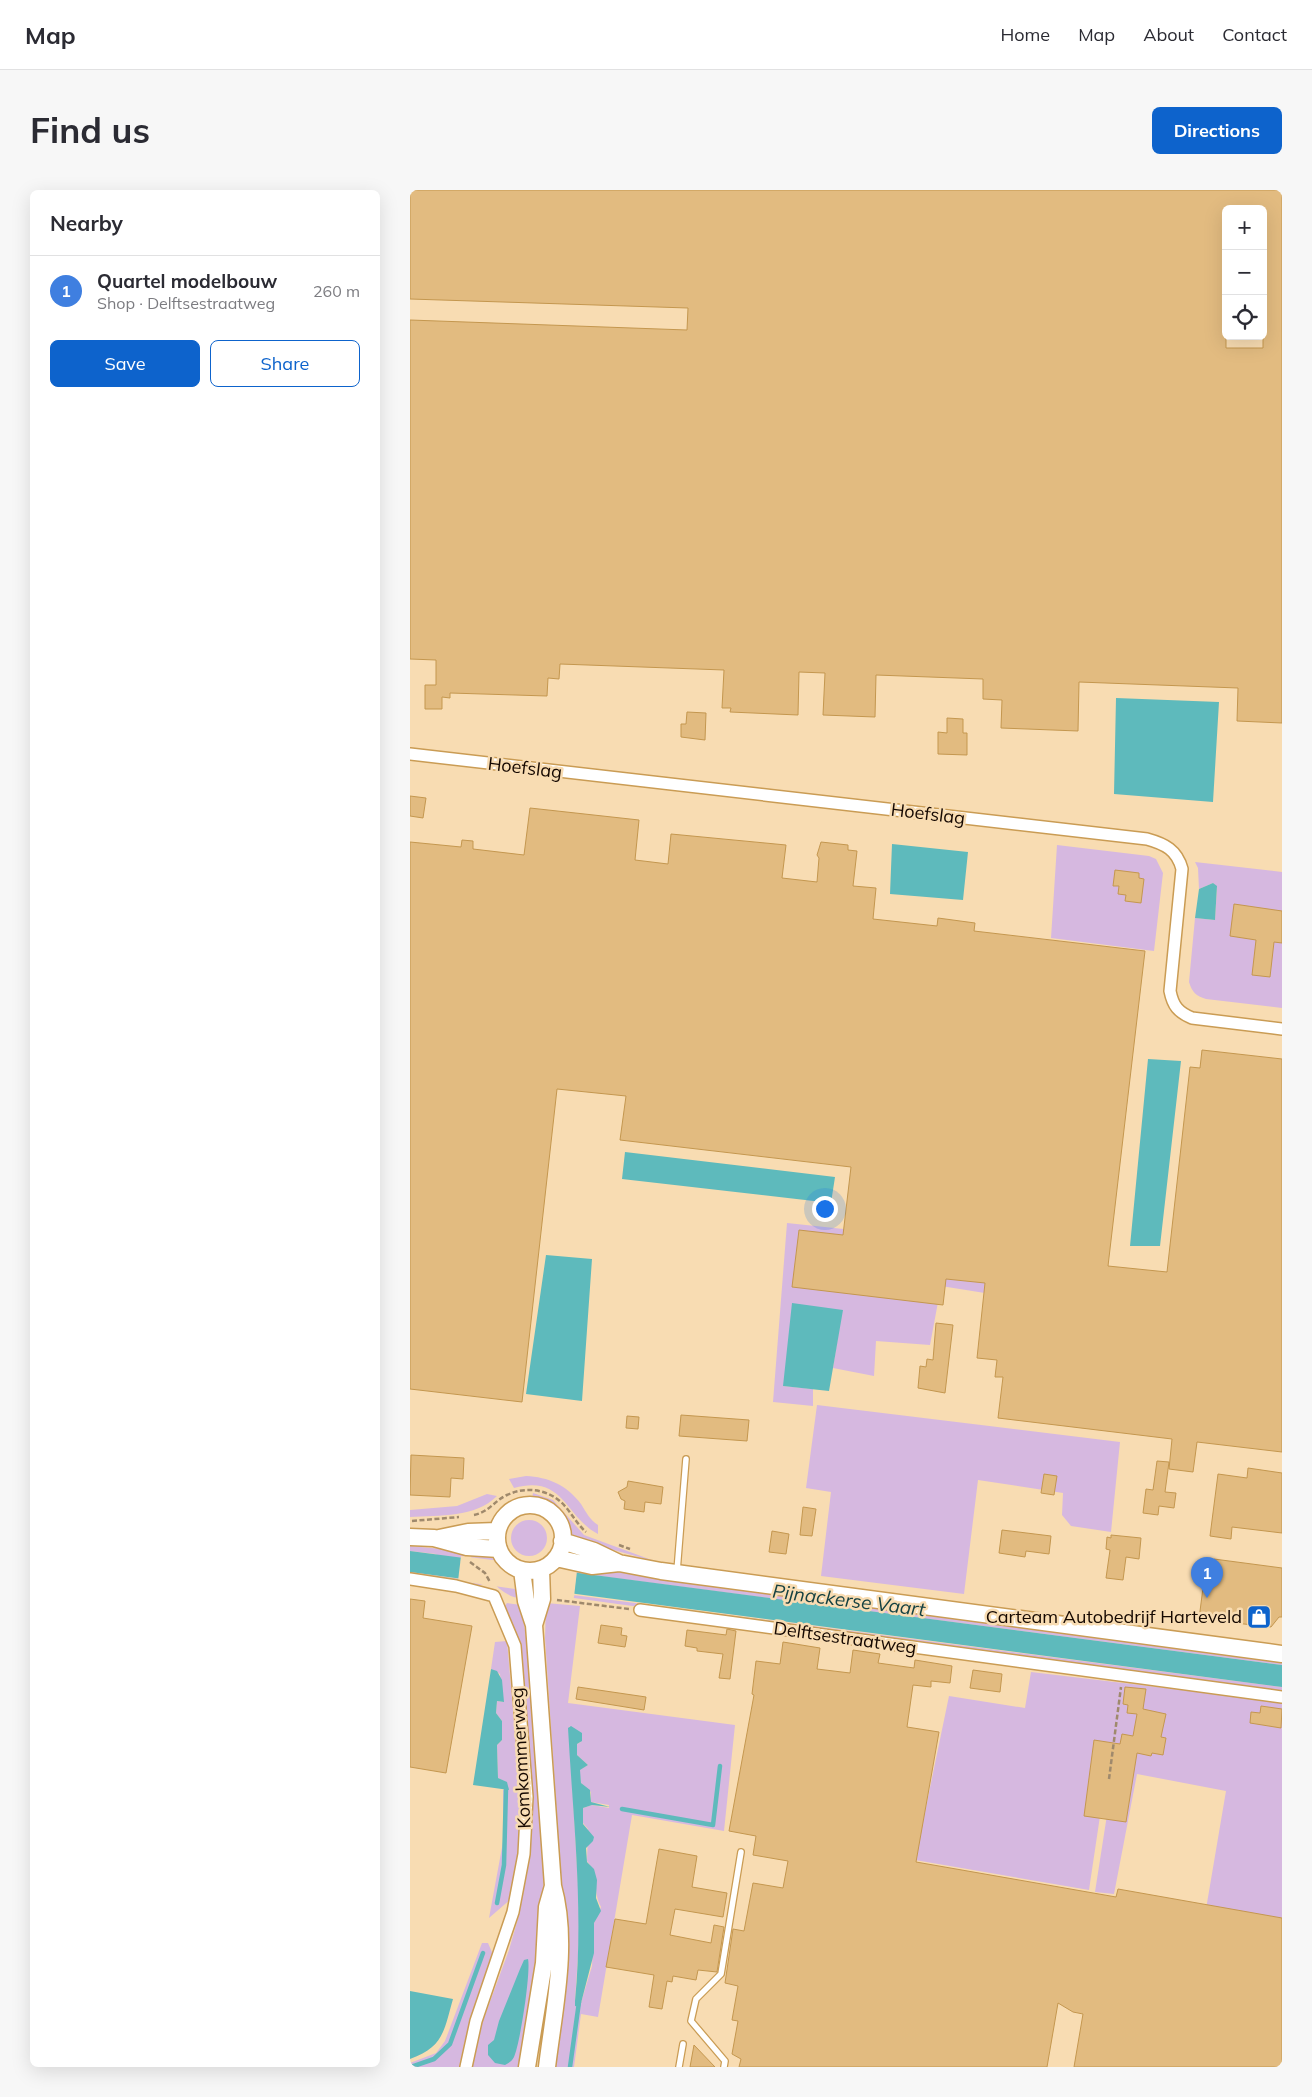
<!DOCTYPE html>
<meta charset="utf-8">
<style>
:root{--surface:#fff;--page:#f7f7f7;--text:#2b2b33;--muted:#7c7c81;--line:#e1e1e2;--accent:#0d63cc}
body{margin:0;font-family:Mulish,sans-serif;background:var(--page);color:var(--text)}
.controls{position:absolute;right:15px;top:15px;display:grid;overflow:hidden;border-radius:8px;box-shadow:0 5px 20px #0002}
.controls button{width:45px;height:45px;display:grid;place-items:center;padding:0;border:0;border-bottom:1px solid var(--line);background:var(--surface);color:var(--text);font:25px sans-serif}
.you{position:absolute;left:414px;top:1018px;width:18px;height:18px;margin:-12px;border:4px solid #fff;border-radius:50%;background:#1a73e8;box-shadow:0 0 0 8px #1a73e833}
.badge{display:grid;place-items:center;width:32px;height:32px;border-radius:50%;background:var(--accent);color:#fff;font-size:16px;font-weight:700}
.pin{position:absolute;translate:-50% -41px;filter:drop-shadow(0 1px 2px #0008)}
.pin::after{content:'';position:absolute;top:26px;width:18px;height:15px;background:inherit;clip-path:polygon(0 0,100% 0,50% 100%)}
.list{margin:0;padding:0;list-style:none}
h2{display:flex;justify-content:space-between;align-items:center;height:65px;margin:0;padding:0 20px;font-size:21px}
h2 small{font-size:16px;font-weight:400;color:var(--muted)}
.list li{display:grid;grid-template-columns:32px 1fr auto;gap:15px;align-items:center;box-sizing:border-box;height:70px;padding:0 20px;border-top:1px solid var(--line)}
.list b{display:block;font-size:19px;white-space:nowrap}
.list p{margin:0;font-size:16px;white-space:nowrap;color:var(--muted)}
.list em{font-size:16px;font-style:normal;color:var(--muted)}
.actions{display:flex;gap:10px;padding:15px 20px}
.actions a{flex:1;padding:11px 0;border:1px solid var(--accent);border-radius:8px;text-align:center;font-size:18px;color:var(--accent)}
.actions .main{background:var(--accent);color:#fff}
.icon{flex:none;width:28px;height:28px;fill:none;stroke:currentColor;stroke-width:2;stroke-linecap:round;stroke-linejoin:round}
.map{position:relative;flex:none;width:872px;height:1877px;overflow:hidden;border-radius:8px}
header{display:flex;align-items:center;gap:30px;box-sizing:border-box;height:70px;padding:0 25px;background:var(--surface);border-bottom:1px solid var(--line)}
header strong{font-size:24px}
nav{display:flex;gap:28px;margin-inline-start:auto;font-size:18px}
.intro{display:flex;align-items:center;justify-content:space-between;box-sizing:border-box;height:120px;padding:0 30px}
h1{margin:0;font-size:35px}
.button{padding:12px 22px;border-radius:8px;background:var(--accent);color:#fff;font-size:18px;font-weight:700}
main{display:flex;gap:30px;padding:0 30px}
aside{flex:1;background:var(--surface);border-radius:8px;box-shadow:0 5px 20px #0002}
.map>svg:first-child{display:block}
</style>
<header>
<strong>Map</strong>
<nav><a>Home</a><a>Map</a><a>About</a><a>Contact</a></nav>
</header>
<div class="intro"><h1>Find us</h1><a class="button">Directions</a></div>
<main>
<aside>
<h2>Nearby<small></small></h2>
<ul class="list">
<li><span class="badge" style="background:#3f7fe0">1</span><div><b>Quartel modelbouw</b><p>Shop · Delftsestraatweg</p></div><em>260 m</em></li>
</ul>
<div class="actions"><a class="main">Save</a><a>Share</a></div>
</aside>
<div class="map">
<svg width="872" height="1877" viewBox="0 0 872 1877">
<rect width="100%" height="100%" fill="#f8dcb2"/>
<path fill="#d6b8e0" fill-rule="evenodd" d="M647,655L739,666L746,669L753,683L744,761L641,748Z
M785,672L872,682V818L796,809C786,806 782,802 779,792L785,728L805,730L807,698L803,693L789,699L788,678Z
M377,1033L612,1058L606,1108L531,1096L520,1155L466,1151L464,1186L423,1178L432,1120L373,1196L403,1199V1216L363,1212Z
M407,1215L710,1252L701,1342L661,1336L652,1325L653,1303L568,1290L554,1404L411,1386L421,1302L396,1298Z
M116,1286C138,1287 157,1295 171,1314C176,1322 180,1330 188,1335V1344C155,1327 154,1284 104,1298L99,1289Z
M123,1303L143,1310L174,1345L247,1372L164,1349C147,1330 153,1317 122,1309Z
M77,1304L87,1306C65,1328 30,1325 0,1327V1320L47,1316Z
M101 1348a18 18 0 1 1 36 0a18 18 0 1 1-36 0Z
M0,1356L54,1361V1367L73,1394L67,1396L0,1387V1382L49,1389L26,1364L0,1361Z
M61,1362C93,1367 99,1380 110,1408C90,1407 74,1381 61,1368Z
M168,1377L872,1472V1475L166,1383Z
M163,1405L872,1497V1501L215,1415L164,1408Z
M97,1413L111,1415L119,1466L134,1688L131,1746L114,1877H61L71,1836L99,1760L109,1725L122,1638L120,1587L107,1448L95,1416Z
M136,1413L170,1416L158,1513L325,1535L314,1641L222,1625L188,1827L171,1824L164,1877H142L153,1720L135,1448ZM159,1536L171,1552L167,1554V1565L178,1575L169,1580L171,1593L181,1602V1612L199,1615V1618L182,1615L173,1618V1633L178,1639L177,1671C190,1687 182,1700 191,1717L184,1733L182,1776L170,1816L165,1811L169,1751V1713Z
M97,1451L110,1601L108,1666L101,1709L79,1728L93,1652V1600H99L94,1591L88,1588L87,1555L92,1550V1531L86,1523L87,1511L93,1512L90,1484L81,1479L85,1452Z
M621,1482L872,1512V1731L796,1719L816,1601L727,1584L704,1704L685,1702L704,1580L697,1579L679,1700L505,1670L539,1506L615,1518Z
M72,1753H78L84,1767L54,1855L49,1877H0V1873L26,1863L35,1851Z"/>
<path fill="#5ebabc" d="M706,508L809,512L803,612L704,604Z
M482,654L558,662L553,710L480,704Z
M803,693L807,696L805,730L785,728L789,699Z
M738,869L771,871L750,1056H720Z
M215,962L425,987L421,1013L212,989Z
M136,1065L182,1069L172,1211L116,1204Z
M382,1113L433,1120L419,1201L373,1196Z
M0,1361L872,1475V1497L0,1382Z
M81,1479L87,1481L92,1490L94,1512L87,1511L86,1523L92,1531V1550L87,1555L88,1588L97,1592L99,1600L63,1595Z
M161,1536L172,1543V1551L167,1554V1565L178,1575L170,1580L171,1593L180,1600L181,1612L200,1617L182,1615L173,1618V1634L184,1647L183,1651L176,1658L177,1672L184,1679L187,1690L186,1708L191,1721L184,1733V1763L170,1817L165,1816V1811C174,1720 163,1629 158,1538Z
M118,1769C121,1782 110,1854 104,1867C102,1871 99,1873 95,1875L85,1873L78,1865V1855L84,1850L89,1831L110,1779L114,1770Z
M0,1801L43,1809C34,1840 34,1857 0,1869Z"/>
<path fill="#f8dcb2" d="M51,1366L167,1381L164,1407L48,1391Z"/>
<g fill="none" stroke-linecap="round" stroke-linejoin="round">
<path stroke="#5ebabc" stroke-width="4.5" d="M212,1619L303,1635L310,1576
M87,1713L94,1675L96,1598
M1,1877L24,1869L40,1854L73,1763
M160,1877L169,1812"/>
</g>
<path fill="#e2bb80" stroke="#c4974f" fill-rule="evenodd" d="M0,0H872V533L827,531L828,498L669,492L668,541L591,538L592,510L573,509V489L466,485L465,527L413,525L415,483L389,482L388,525L320,522L321,518H312L314,480L150,474L149,489L138,488L137,506L40,503V508L32,507V519H15V495H26V470L0,469V130L277,140L278,118L0,109ZM816,19H853V158H816Z
M277,522L296,523L295,550L271,547V534H276Z
M537,528L553,529V543H557V565L528,564V542L537,543Z
M0,606L16,608L13,628L0,626Z
M120,618L229,630L225,670L258,674L261,644L376,655L372,688L407,692L409,668L407,665L411,652L438,655V660L447,661L443,696L466,698L463,729L527,736L528,728L565,733L564,741L735,761L698,1076L757,1082L780,877L790,878L792,860L872,869V1262L787,1252L783,1282L759,1279L762,1249L588,1228L593,1187H585L587,1170L567,1168L575,1093L536,1089L533,1115L382,1097L389,1040L433,1045L441,977L210,950L216,906L147,899L112,1212L0,1199V652L51,657L52,650L63,651V659L114,665Z
M705,680L729,683V688L734,689L731,713L715,711L716,705L708,704L709,696H703Z
M824,714L872,721V753L864,752L860,787L842,785L846,750L820,746Z
M526,1133L543,1135L535,1203L508,1198L510,1176L516,1177L517,1169L523,1170Z
M271,1225L339,1230L337,1251L269,1246Z
M217,1226L229,1227L228,1239L216,1238Z
M1,1265L54,1268L53,1289L41,1288L40,1307L0,1305Z
M747,1271L759,1272L755,1302L766,1303L764,1318L749,1316L748,1325L733,1323L736,1299L743,1300Z
M838,1278L872,1283V1343L822,1337L821,1349L800,1346L808,1284L837,1288Z
M634,1284L647,1286L644,1305L631,1303Z
M218,1291L253,1297L251,1314L235,1312L234,1322L214,1319L215,1311L211,1309L208,1302L217,1297Z
M393,1317L406,1319L402,1346L390,1345Z
M592,1340L641,1346L639,1364L616,1361L615,1367L589,1363Z
M362,1341L379,1344L376,1364L359,1362Z
M701,1345L731,1348L729,1369L716,1367L713,1390L696,1388L700,1360L696,1359L697,1347L701,1348Z
M804,1369L872,1378V1427H869L861,1437L789,1429L795,1382L802,1383Z
M0,1409L15,1411L13,1428L62,1436L36,1583L0,1577Z
M191,1435L212,1438L211,1445L217,1446L215,1457L188,1453Z
M317,1439L326,1441L320,1489L309,1488L313,1464L287,1461V1458L275,1456L277,1440L316,1445Z
M373,1452L410,1458L407,1479L440,1483L443,1460L470,1464L468,1473L504,1478L505,1470L542,1476L540,1493L521,1491V1497L503,1495L497,1537L529,1542L506,1672L706,1707L708,1699L872,1728V1877H664L673,1824L663,1822L648,1813L637,1877H329L331,1869L322,1864L328,1831L322,1830L328,1796L315,1793L323,1739L334,1741L343,1693L373,1698L378,1671L343,1665L346,1646L319,1641L344,1505L342,1504L346,1471L370,1474Z
M563,1480L592,1484L590,1502L560,1498Z
M168,1497L236,1507L234,1520L166,1509Z
M715,1497L736,1499L733,1519L756,1524L751,1547L756,1548L753,1565L742,1563L741,1566L727,1563L716,1632L674,1626L684,1550L710,1554L712,1544L723,1546L727,1524L717,1523L718,1515L713,1514Z
M851,1516L872,1519L871,1538L840,1533L841,1522L850,1523Z
M249,1659L287,1666L282,1697L317,1703L313,1727L265,1719L260,1745L301,1753L304,1735L314,1737L307,1782L288,1780L286,1790L263,1786L262,1792L257,1791L252,1819L239,1817L244,1785L196,1777L205,1729L236,1734Z
M284,1855L305,1877H280Z"/>
<g fill="none" stroke-linecap="round" stroke-linejoin="round">
<defs>
<path id="lane" d="M267,1381L276,1269
M269,1877L273,1854
M314,1877L315,1871L281,1831L286,1809L311,1784L331,1662"/>
<path id="street" d="M0,564L737,649C755,654 767,660 772,679L760,801C763,816 768,822 782,828L872,839
M0,1389L46,1396L84,1406L105,1456L117,1607L114,1664L103,1722L66,1831L56,1877
M230,1420L872,1507"/>
<path id="secondary" d="M87 1348a33 33 0 1 1 66 0a33 33 0 1 1-66 0Z
M0,1347L24,1348L57,1357L89,1359
M29,1348L58,1342L87,1341
M152,1351L184,1361L209,1373L251,1381L872,1464
M146,1368L182,1376L209,1373
M112,1380L116,1411L124,1435L143,1696C159,1753 144,1819 137,1877
M124,1435L132,1409L131,1379
M117,1877L134,1773L137,1717L143,1696"/>
</defs>
<use href="#lane" stroke="#ca9c54" stroke-width="8"/>
<use href="#street" stroke="#ca9c54" stroke-width="14"/>
<use href="#secondary" stroke="#ca9c54" stroke-width="19"/>
<path stroke="#9f896c" stroke-width="2.5" stroke-dasharray="5 2.5" stroke-linecap="butt" d="M64,1325C79,1322 84,1311 97,1305C116,1296 139,1299 154,1315C162,1324 167,1334 176,1342
M2,1331L49,1327
M209,1355L220,1359
M60,1372L75,1383L80,1392
M147,1410L219,1419
M699,1589L711,1497"/>
<use href="#lane" stroke="#fff" stroke-width="5.5"/>
<use href="#street" stroke="#fff" stroke-width="11"/>
<use href="#secondary" stroke="#fff" stroke-width="16"/>
</g>
<defs>
<symbol id="shop-square" viewBox="-11 -11 22 22"><rect x="-9" y="-9" width="18" height="18" rx="4" fill="#0d63cc" stroke="#f8dcb2"/><path d="M-5-2.5h2.3a2.7 3.5 0 0 1 5.4 0H5L5.5 6h-11ZM-1.5-2.5h3a1.5 2.3 0 0 0-3 0Z" fill="#fff"/></symbol>
</defs>
<g fill-rule="evenodd">
<use href="#shop-square" x="835" y="1413" width="28" height="28"/>
</g>
<g text-anchor="middle" stroke-width="5" stroke-linejoin="round" paint-order="stroke">
<g font-size="18" fill="#150800" stroke="#f8dcb2">
<text transform="translate(115 578) rotate(7)" y="6">Hoefslag</text>
<text transform="translate(518 624) rotate(7)" y="6">Hoefslag</text>
<text transform="translate(435 1448) rotate(8)" y="6">Delftsestraatweg</text>
<text transform="translate(111 1568) rotate(-93)" y="6">Komkommerweg</text>
</g>
<g font-size="18" fill="#150800" stroke="#f8dcb2" text-anchor="end">
<text x="832" y="1433">Carteam Autobedrijf Harteveld</text>
</g>
<g font-size="19" font-style="italic" fill="#154142" stroke="#f8dcb2">
<text transform="translate(439 1410) rotate(7)" y="7">Pijnackerse Vaart</text>
</g>
</g>
</svg>
<div class="controls">
<button>+</button>
<button>−</button>
<button><svg class="icon" aria-label="locate" viewBox="0 0 24 24"><circle cx="12" cy="12" r="6"/><path d="M12 2v4M12 18v4M2 12h4M18 12h4"/></svg></button>
</div>
<div class="you"></div>
<div class="pin badge" style="left:797px;top:1408px;background:#3f7fe0">1</div>
</div>
</main>
